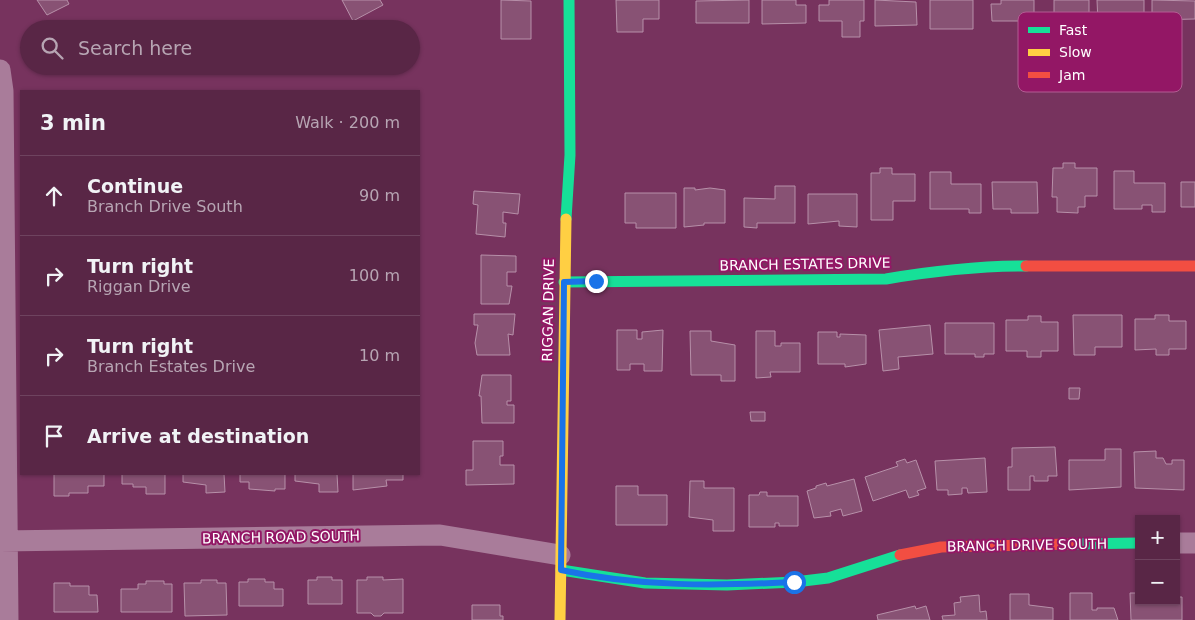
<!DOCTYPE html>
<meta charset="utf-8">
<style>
:root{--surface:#592646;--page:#623251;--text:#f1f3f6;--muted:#b7a5b3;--line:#6e435f}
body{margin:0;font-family:"DejaVu Sans",sans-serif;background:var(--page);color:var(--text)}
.controls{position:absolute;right:15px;bottom:15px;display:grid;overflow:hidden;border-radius:0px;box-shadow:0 1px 4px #0004}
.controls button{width:45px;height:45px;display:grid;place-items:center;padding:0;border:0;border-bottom:1px solid var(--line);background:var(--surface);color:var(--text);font:25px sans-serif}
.stop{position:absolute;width:15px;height:15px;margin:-11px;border:4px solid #1a73e8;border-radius:50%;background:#fff}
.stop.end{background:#1a73e8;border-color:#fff;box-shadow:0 1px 5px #0008}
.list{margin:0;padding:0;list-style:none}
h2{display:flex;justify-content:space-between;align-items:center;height:65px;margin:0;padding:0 20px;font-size:21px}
h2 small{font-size:16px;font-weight:400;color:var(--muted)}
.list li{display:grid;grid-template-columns:32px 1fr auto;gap:15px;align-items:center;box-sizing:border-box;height:80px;padding:0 20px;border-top:1px solid var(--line)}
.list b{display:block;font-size:19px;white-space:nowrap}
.list p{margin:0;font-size:16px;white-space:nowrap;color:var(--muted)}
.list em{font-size:16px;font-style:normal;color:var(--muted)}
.icon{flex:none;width:28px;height:28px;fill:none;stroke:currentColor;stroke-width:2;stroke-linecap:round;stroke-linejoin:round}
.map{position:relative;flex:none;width:1195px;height:620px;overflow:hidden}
.search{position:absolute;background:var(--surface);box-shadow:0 1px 4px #0004;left:20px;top:20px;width:400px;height:55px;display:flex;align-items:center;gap:12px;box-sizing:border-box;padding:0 18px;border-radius:28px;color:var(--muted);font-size:19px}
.panel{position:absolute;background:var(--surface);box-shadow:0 1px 4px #0004;left:20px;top:90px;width:400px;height:385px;border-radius:0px}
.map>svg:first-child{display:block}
</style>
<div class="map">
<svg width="1195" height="620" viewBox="0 0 1195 620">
<rect width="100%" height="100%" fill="#77335e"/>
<path fill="#885274" stroke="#b790a9" d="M37,0H67L69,4L47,15Z
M342,0H380L383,5L353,21Z
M501,0L531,1V39H501Z
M616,0H659V19H643V32H617Z
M749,0V23H696V1Z
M762,0H796V5H806V23L762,24Z
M829,0H864V21H860V37H842V21H819V5H829Z
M875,0L916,2L917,25L875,26Z
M930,0H973V29H930Z
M1001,0H1034V21H992L991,4H1001Z
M1054,0H1089V20L1054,21Z
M1097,0H1144V22L1098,23Z
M1152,0L1195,1V19L1152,20Z
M1063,163H1075V168H1097V196H1085V207H1078V213L1057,212V197H1052L1053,168H1063Z
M880,168H892V174H915V201H893V220H871V173H880Z
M1114,171H1134V183H1165V212H1152V205H1142V209H1114Z
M930,172H951V184H981V213H969V209H930Z
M992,182H1037L1038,213H1011V209H993Z
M1181,182H1195V207H1181Z
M775,186H795V223H757V228L744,227V198L775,199Z
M684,188H695V190L710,188L725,190V223H704V225L684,227Z
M474,191L520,194L518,214L503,212V223H506L505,237L476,234L478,205L473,204Z
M625,193H676V228H636V223H625Z
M808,194H857V227L839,226V221L808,224Z
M481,255L516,256V272H507V286H512L509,304H481Z
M474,314H515L513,335L508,334L510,355H477L475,343L478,325H474Z
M1073,315H1122V347H1095V355H1074Z
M1155,315H1169V321H1186V349H1169V355H1156V349L1135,350V319H1155Z
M1028,316H1041V322H1058V351H1041V357H1027V351H1006V320H1028Z
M945,323H994V354H984V357H975V354H945Z
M930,325L933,354L898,357L899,369L883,371L879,330Z
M617,330H637V339H642V332L663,330L662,371H644V364H630V370H617Z
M690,331H711V341L735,345V381H721V375H691Z
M756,331H775V346H781V343H800V372H770L771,377L756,378Z
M818,332H837V337H840V334L866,335V364L845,367V364H818Z
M482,375H511V401H507V405H514V423H482L481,396H479Z
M1069,388H1080L1079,399H1069Z
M750,412H765V421H751Z
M473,441H503V456H500V465H514V484L466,485V470H473Z
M1055,447L1057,476H1048V481H1034V476H1030V490H1008V467H1012V448Z
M1105,449H1121V487L1069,490V460H1105Z
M1156,451V458H1163L1166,464H1172V460H1184V490L1135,488L1134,452Z
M985,458L987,492L968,493L967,488H962V494L948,495V490H937L935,461Z
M905,459L907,463L916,460L926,488L917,491L919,495L909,498L906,490L873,501L865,477L898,466L896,462Z
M54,474H104V486H88V493H69V496H54Z
M122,474H165V494H146V487H133V484H122Z
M183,474H224L225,492L206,493V485L183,482Z
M240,474H285V489H275V491L249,489V482H240Z
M295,474H337L338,492H319V484L295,481Z
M353,474H403V480H386L387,486L353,490Z
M854,479L862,511L843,516L841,509L830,512L831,516L814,518L807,491L816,488V486L826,483L827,486Z
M690,481H704V488H734V531H713V520L689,517Z
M616,486H638V495H667V525H616Z
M760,492H767V496H798V526H779V523H775V527H749V495H759Z
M317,577H332V580H342V604H308V580H317Z
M367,577H383V580L403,579V613H384L381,616H374L371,613H357V580H367Z
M248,579H265V582H274V589H283V606H239V582H248Z
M201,580H217V583H226L227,615L185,616L184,583H201Z
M146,581H164V584H172V612H121V589H138V584H146Z
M54,583H70V586H89V595H97L98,612H54Z
M1070,593H1092V610H1097V608H1114L1118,620H1070Z
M1130,593H1139V601H1176V597H1182V620H1131Z
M1010,594H1029V605L1053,608V620H1010Z
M979,595L980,612L986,611L987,620H943L942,616L955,615L954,603L961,602L960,597Z
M472,605H500V616H503V620H472Z
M915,606L916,609L926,606L930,620H878L877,615Z"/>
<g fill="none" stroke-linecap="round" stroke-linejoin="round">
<path stroke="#a97c9a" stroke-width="21" d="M0,70L3,91L8,620
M0,541L440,535L560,555
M1176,543H1195"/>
<path stroke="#16e098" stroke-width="11" d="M566,219L570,155L569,0
M564,282L886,279C933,271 978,266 1026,266
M1072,544L1139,543
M561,570L645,583L727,585L795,582L828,578L900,555"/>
<path stroke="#ffcf43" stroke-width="11" d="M560,620L566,219"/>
<path stroke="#f24e42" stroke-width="11" d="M1026,266H1195
M900,555L941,547L1072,544"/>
</g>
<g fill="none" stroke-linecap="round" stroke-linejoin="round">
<path stroke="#1a73e8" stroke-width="6" d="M596,281L564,282L561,570C638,587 716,586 794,582"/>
</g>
<g text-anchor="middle" stroke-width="4" stroke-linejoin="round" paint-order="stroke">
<g font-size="14" fill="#fff" stroke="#931765">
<text transform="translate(805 264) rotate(-1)" y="5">BRANCH ESTATES DRIVE</text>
<text transform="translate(548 310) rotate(-89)" y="5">RIGGAN DRIVE</text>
<text transform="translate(281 537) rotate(-1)" y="5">BRANCH ROAD SOUTH</text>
<text transform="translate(1027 545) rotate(-1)" y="5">BRANCH DRIVE SOUTH</text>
</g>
</g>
<rect x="1018" y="12" width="164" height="80" rx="8" fill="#931765" stroke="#b35d93" stroke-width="1"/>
<rect x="1028" y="27" width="22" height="6" fill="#16e098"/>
<rect x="1028" y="49" width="22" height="7" fill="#ffcf43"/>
<rect x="1028" y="72" width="22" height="6" fill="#f24e42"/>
<g font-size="14" fill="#fff">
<text x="1059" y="35">Fast</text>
<text x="1059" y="57">Slow</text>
<text x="1059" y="80">Jam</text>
</g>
</svg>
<div class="controls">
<button>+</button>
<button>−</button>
</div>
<div class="stop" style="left:794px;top:582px"></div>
<div class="stop end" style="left:596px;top:281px"></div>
<div class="search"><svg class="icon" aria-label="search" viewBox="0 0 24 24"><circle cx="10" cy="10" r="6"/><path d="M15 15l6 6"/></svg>Search here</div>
<section class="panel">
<h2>3 min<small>Walk · 200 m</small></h2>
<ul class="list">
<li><svg class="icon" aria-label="ahead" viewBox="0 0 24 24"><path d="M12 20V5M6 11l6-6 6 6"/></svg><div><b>Continue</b><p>Branch Drive South</p></div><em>90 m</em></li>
<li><svg class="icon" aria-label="right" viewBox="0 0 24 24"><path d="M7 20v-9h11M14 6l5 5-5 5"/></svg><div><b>Turn right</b><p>Riggan Drive</p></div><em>100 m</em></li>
<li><svg class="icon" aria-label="right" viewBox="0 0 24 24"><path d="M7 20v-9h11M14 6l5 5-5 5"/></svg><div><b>Turn right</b><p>Branch Estates Drive</p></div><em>10 m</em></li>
<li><svg class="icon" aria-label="arrive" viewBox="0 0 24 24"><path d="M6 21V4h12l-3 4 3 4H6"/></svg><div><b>Arrive at destination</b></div></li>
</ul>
</section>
</div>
